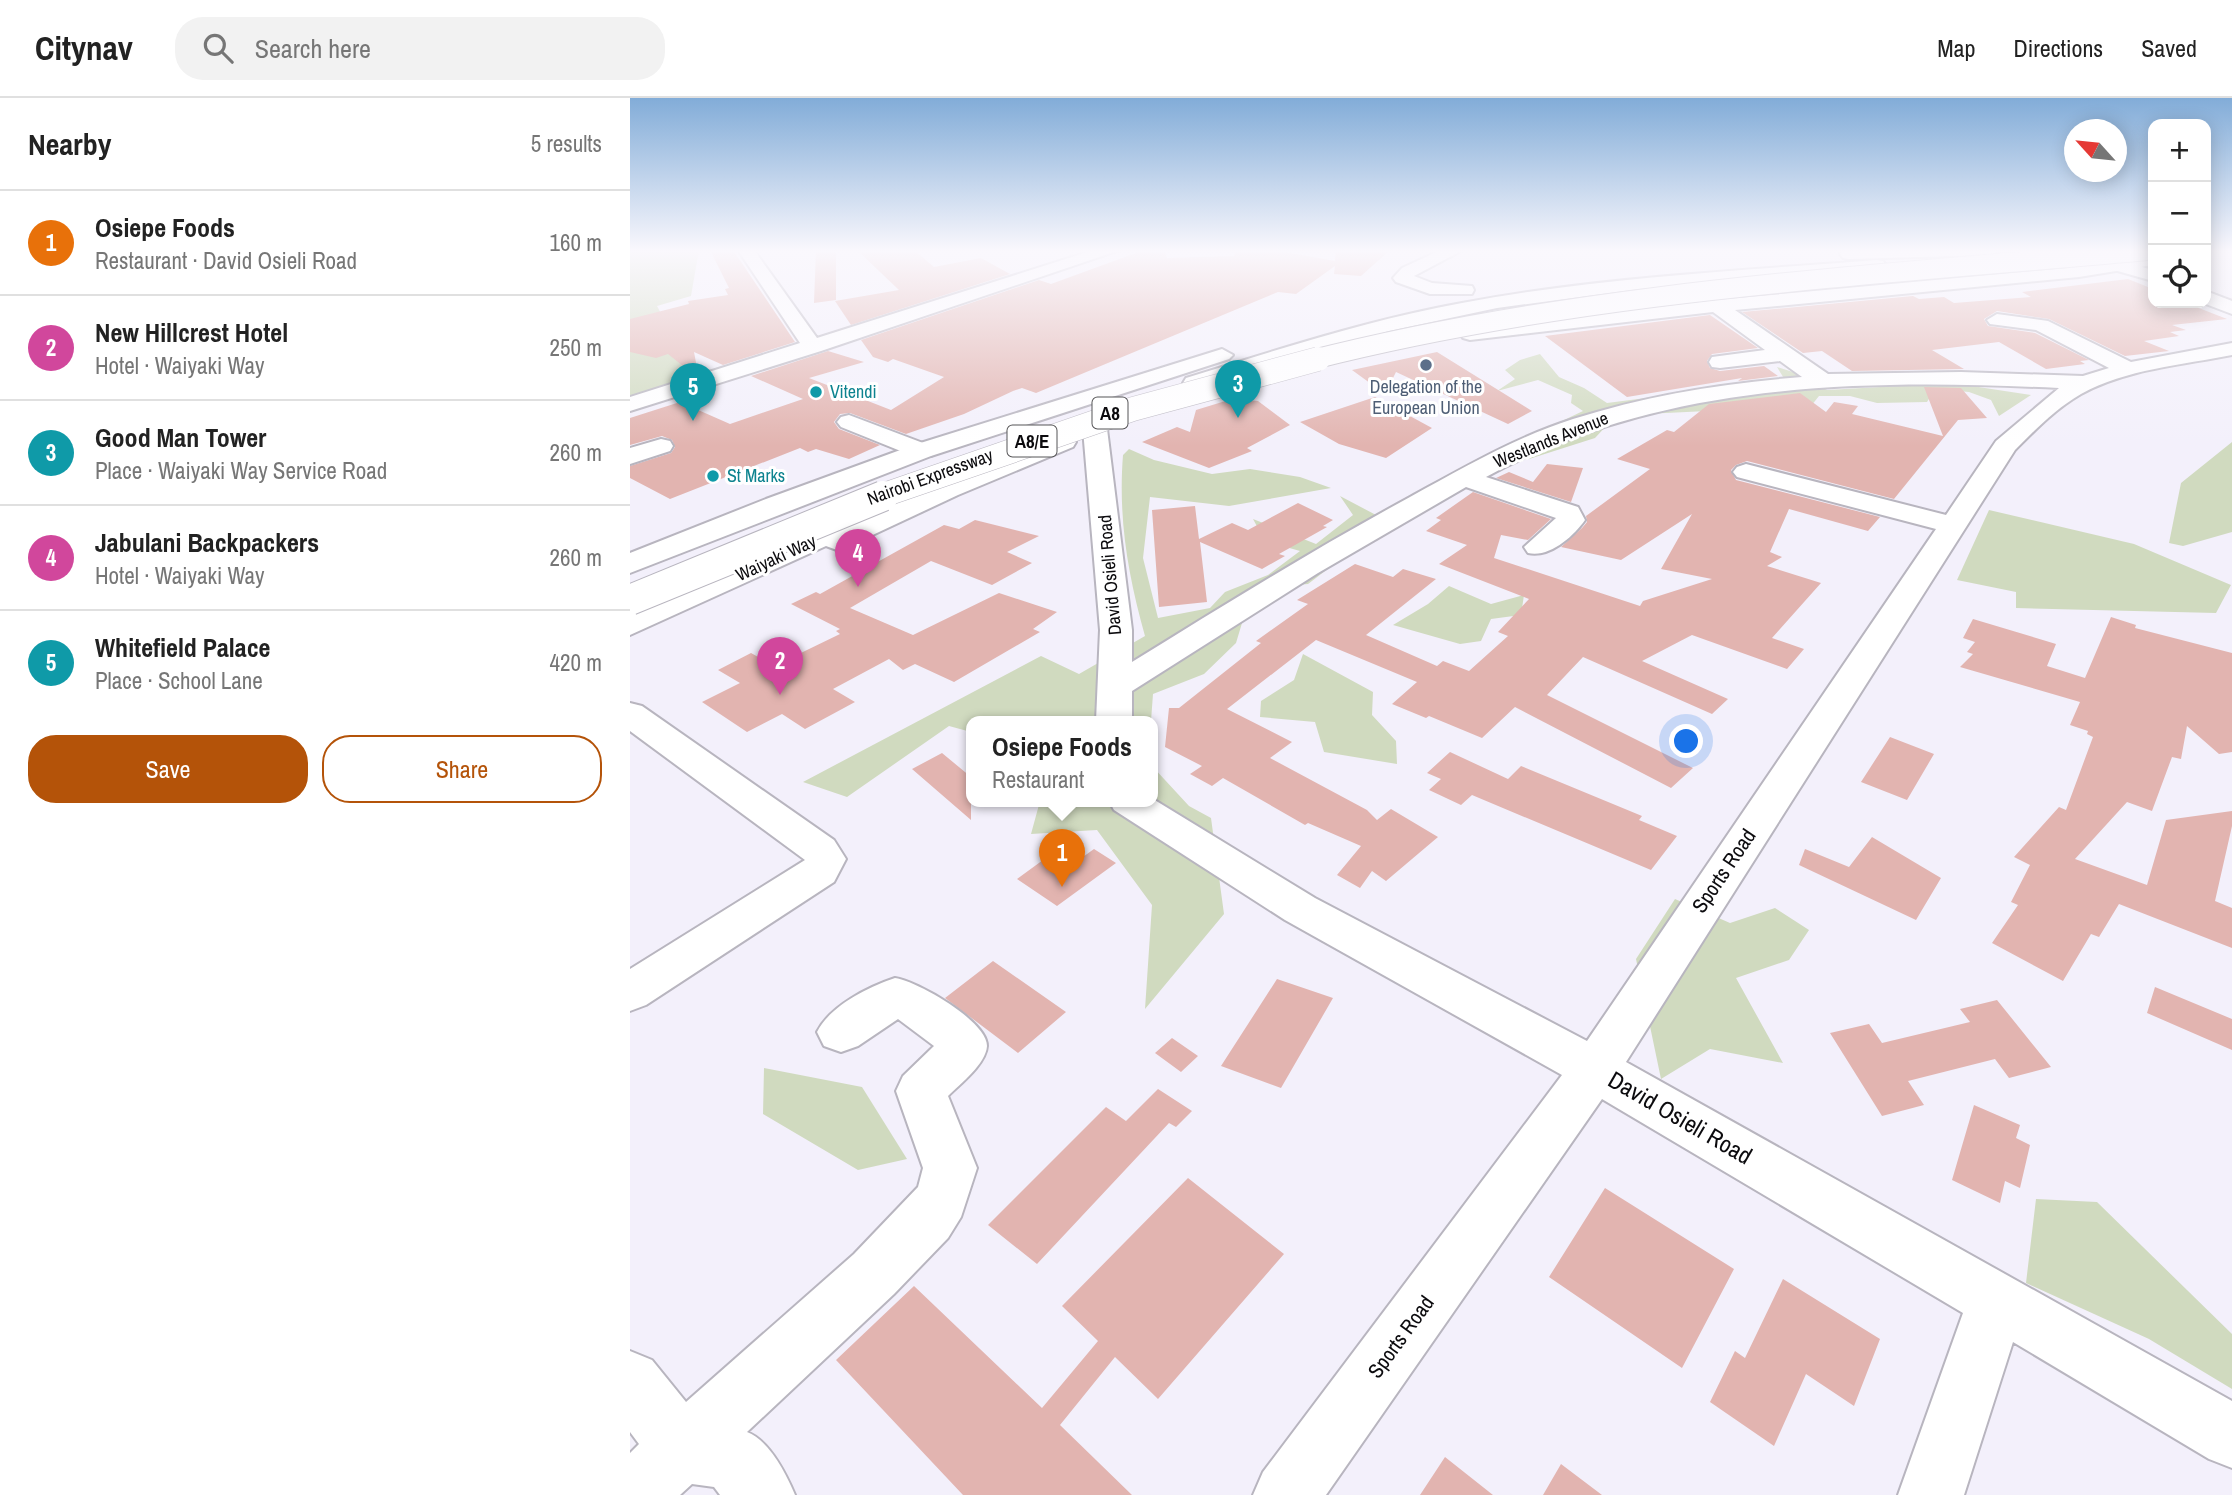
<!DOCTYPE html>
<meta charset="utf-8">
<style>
:root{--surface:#fff;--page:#f2f2f2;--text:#222;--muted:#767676;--line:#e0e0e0;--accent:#b45309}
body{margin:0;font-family:"Archivo Narrow",sans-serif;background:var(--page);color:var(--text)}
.controls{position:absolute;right:21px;top:21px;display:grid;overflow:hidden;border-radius:14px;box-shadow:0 4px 18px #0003}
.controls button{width:63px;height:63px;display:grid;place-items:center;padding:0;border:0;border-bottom:2px solid var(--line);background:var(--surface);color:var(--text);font:35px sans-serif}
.compass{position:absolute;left:1434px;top:21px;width:63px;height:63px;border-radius:50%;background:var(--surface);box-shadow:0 4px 18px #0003;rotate:297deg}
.you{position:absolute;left:1057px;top:644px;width:24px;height:24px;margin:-18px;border:5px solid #fff;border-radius:50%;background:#1a73e8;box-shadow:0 0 0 10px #1a73e833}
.badge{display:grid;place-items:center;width:46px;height:46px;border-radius:50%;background:var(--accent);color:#fff;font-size:23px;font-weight:700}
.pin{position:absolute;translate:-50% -58px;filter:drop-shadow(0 2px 4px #0008)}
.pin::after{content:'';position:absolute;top:37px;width:24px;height:21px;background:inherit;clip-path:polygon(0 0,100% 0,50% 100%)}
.popup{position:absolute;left:336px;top:618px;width:192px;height:91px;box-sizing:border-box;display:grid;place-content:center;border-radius:14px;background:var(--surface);filter:drop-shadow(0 2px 5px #0005);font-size:23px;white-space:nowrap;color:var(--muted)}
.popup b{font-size:26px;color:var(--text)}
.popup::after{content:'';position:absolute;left:50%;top:100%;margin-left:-14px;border:14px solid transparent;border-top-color:var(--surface)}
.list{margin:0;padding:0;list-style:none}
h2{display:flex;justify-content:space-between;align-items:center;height:91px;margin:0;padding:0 28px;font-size:30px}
h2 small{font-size:23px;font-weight:400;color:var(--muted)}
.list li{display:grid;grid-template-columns:46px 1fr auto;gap:21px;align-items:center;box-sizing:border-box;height:105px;padding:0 28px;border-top:2px solid var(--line)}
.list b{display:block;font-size:26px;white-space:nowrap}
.list p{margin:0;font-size:23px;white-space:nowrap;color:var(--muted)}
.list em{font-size:23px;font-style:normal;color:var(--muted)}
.actions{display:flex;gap:14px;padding:21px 28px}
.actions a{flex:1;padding:16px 0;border:2px solid var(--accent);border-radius:28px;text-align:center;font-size:24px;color:var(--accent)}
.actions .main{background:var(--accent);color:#fff}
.icon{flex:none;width:38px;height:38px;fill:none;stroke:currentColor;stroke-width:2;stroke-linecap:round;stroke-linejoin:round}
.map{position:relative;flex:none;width:1602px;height:1397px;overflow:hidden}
header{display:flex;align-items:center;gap:42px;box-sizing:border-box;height:98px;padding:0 35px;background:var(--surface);border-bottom:2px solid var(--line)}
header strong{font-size:33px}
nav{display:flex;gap:38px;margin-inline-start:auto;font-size:24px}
.search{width:490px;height:63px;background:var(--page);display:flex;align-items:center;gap:18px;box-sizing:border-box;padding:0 24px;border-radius:28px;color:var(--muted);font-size:26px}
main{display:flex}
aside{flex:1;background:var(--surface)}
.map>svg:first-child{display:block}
</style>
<header>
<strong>Citynav</strong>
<div class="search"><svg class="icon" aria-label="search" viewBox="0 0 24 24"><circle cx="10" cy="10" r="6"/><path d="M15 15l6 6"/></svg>Search here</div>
<nav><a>Map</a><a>Directions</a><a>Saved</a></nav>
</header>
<main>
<aside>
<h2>Nearby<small>5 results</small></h2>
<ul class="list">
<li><span class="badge" style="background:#e8710a">1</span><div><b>Osiepe Foods</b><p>Restaurant · David Osieli Road</p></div><em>160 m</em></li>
<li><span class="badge" style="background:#d1479c">2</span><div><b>New Hillcrest Hotel</b><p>Hotel · Waiyaki Way</p></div><em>250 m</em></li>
<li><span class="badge" style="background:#0f9aa8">3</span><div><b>Good Man Tower</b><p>Place · Waiyaki Way Service Road</p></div><em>260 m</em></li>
<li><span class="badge" style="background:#d1479c">4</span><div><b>Jabulani Backpackers</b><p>Hotel · Waiyaki Way</p></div><em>260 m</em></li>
<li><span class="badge" style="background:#0f9aa8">5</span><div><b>Whitefield Palace</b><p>Place · School Lane</p></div><em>420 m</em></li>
</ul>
<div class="actions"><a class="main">Save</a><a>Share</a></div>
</aside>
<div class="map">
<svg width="1602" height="1397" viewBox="0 0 1602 1397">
<rect width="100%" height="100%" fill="#f3f0fb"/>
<path fill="#d0dabf" d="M0,152H69L61,198L27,208L65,280L0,301Z
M910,256L929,279L954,290L977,305L1155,282L1147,269L1169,276L1197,292L1322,285L1401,297L1369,318L1361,302L1339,294L1305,291L1297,304L1247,305L1220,298H1189L1181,308L1015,316L981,323L965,340L899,361L911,333L953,313L941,305L942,297L908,282L867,293L885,281L875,272L890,262Z
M1602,344V434L1553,448L1539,445L1551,385Z
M499,351L524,362L582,376L620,371L670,379L701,390L599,408L520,399L513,460L528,520L580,510L595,494L638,477L670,453L635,443L623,421L686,446L723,417L710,398L746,417L699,470L678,486L632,490L612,525L606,545L574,576L523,596L521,623H341V634L319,628L217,699L173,684L411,558L449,576L515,538C498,477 488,421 493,357Z
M1359,412L1504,446L1601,487L1586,515L1386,510V494L1327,482Z
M819,488L861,506L894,497L891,517L861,521L851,543L830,546L763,527L798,506Z
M673,556L743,594L742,617L766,643L767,666L694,654L685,624L630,619L631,603L664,582Z
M523,669L559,708L581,720L594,816L515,911L522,807L467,732L401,736L410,703H523Z
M1045,801L1100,825L1145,810L1179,832L1159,862L1106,880L1153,965L1080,951L1031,981L1006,861Z
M134,970L232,989L277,1061L228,1072L133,1016Z
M1406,1101L1467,1104L1602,1236V1291L1519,1241L1396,1185Z"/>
<path fill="#e2b4b0" d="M80,152H103L165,244L93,267L64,254L68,275L63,276L38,256L26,260L0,254V221L59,206L58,203L98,197L95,191L99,190Z
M186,152H206V202L184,205Z
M227,152H284L304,169L351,160L380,176L221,227L205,203L269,192Z
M514,152H534L537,160L604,158L605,152H644L705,163L706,152H760L731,178L704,176L705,168L666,196L648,194L406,295L392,290L383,293L334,316L276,336L220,315L210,316L204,324L209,331L250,347L219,361L186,351L178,354L170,350L40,401L0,380V368L41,355L45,349L42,342L32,338L0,347V320L50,304L100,326L173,301L121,278L198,253L234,264L179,280L261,312L314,279L263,261L258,264L243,259L231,242L409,182L421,186Z
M1498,181L1523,191V205H1556L1597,221L1542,227L1556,232L1540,234L1549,238L1514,243L1539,253L1495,258L1419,221L1367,213L1354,221L1358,228L1405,235L1459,262L1450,263L1455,266L1416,271L1369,244L1302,252L1334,271L1222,273L1192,253L1173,255L1112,214L1283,198L1289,201L1314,199L1324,205L1401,199L1392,194Z
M1080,217L1128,250L1082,256L1077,263L1080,270L1090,273L1134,268L1148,278L1108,283L1112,280L997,299L915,238Z
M807,254L902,313L878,326L766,274L755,296L722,272Z
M1294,289L1331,290L1357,320L1328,322L1264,401L1117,363L1106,367L1101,372L1106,382L1250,419L1238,433L1159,411L1140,454L1152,459L1137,468L1191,485L1142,540L1174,551L1157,571L1062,537L1012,563L1098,601L1082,616L953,559L917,597L1063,670L1041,690L885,609L852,640L799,618L796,620L762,606L787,584L686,542L597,611L662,644L640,660L737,712L747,722L761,711L808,739L756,783L742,773L730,790L707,777L731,748L678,725L675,727L593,680L582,688L560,676L572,668L535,649L539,610H549L631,545L626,543L678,506L667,502L725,466L763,479L773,471L806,481L736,537L807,568L813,563L839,573L878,538L868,534L899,501L809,466L837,447L796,433L811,422L806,420L843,394L921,421L898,442L871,437L864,460L1010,508L1013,503L1082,481L1031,471L1062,416L991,462L931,449L952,430L957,424L956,418L1020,371L987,361L1037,332L1044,334L1079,306L1170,295L1196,314L1204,304L1228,308L1222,316L1313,338Z
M745,299L802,330L756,360L709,346L670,324Z
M602,301L628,303L660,327L617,350L622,353L579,370L512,344L547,329L560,334L566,312Z
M917,366L953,370L941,404L866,380L879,374L903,384Z
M668,405L703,422L693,428L697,429L649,456L655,458L632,471L570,444L577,504L529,509L522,412L565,408L569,441L602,425L618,432Z
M345,422L409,438L377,454L402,465L362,487L301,463L220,510L283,537L369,495L427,514L403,531L410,534L324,584L285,566L273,572L259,561L203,591L225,604L175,631L152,616L117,634L72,604L110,585L88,572L121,555L144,568L210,536L206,533L210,531L161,506L186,494L190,496L314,427L329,431Z
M1481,519L1506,527L1505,530L1602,555V654L1589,656L1557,628L1551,661L1542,659L1522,713L1497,704L1445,761L1517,787L1536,722L1602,713V728L1585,803L1602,810V850L1489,806L1469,839L1461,836L1433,883L1362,845L1388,807L1381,804L1400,767L1384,759L1429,709L1436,712L1463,639L1457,636L1458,633L1440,627L1450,604L1330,569L1343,556L1337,554L1345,544L1333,540L1343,521L1426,546L1417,568L1455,580Z
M1260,639L1304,656L1277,702L1231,684Z
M820,654L878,681L891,668L1012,718L1009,722L1047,738L1021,772L842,697L831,707L799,692L811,681L797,675Z
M312,655L341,679V722L282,671Z
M1242,739L1311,780L1286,822L1169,767L1175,751L1219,769Z
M464,751L486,765L427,808L387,781L413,762L432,774Z
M363,863L436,914L388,955L315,900Z
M647,881L703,900L651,990L591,968Z
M1525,889L1602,921V952L1517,915Z
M1367,902L1421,969L1379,980L1365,961L1278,983L1294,1007L1252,1018L1200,935L1239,926L1252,945L1340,924L1330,911Z
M542,940L568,958L551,974L525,955Z
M528,991L562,1013L546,1029L539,1025L407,1166L358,1127L476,1009L496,1023Z
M1344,1007L1390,1027L1386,1040L1400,1047L1390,1090L1375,1083L1370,1105L1322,1082Z
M558,1080L654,1156L528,1301L485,1259L430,1327L502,1397H333L206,1262L284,1188L412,1310L468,1243L432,1208Z
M975,1090L1104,1171L1052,1270L919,1179Z
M1153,1181L1250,1241L1224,1308L1176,1276L1144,1348L1080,1304L1105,1253L1115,1260Z
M815,1359L863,1397H790Z
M931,1366L972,1397H913Z"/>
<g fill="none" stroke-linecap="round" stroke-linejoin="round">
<defs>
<path id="minor" d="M108,152H124L187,240L464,152H490L191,253L0,313V299L170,245Z
M811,152H833L784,178L802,185L842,188L844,192L842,196H800L766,184L763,180L772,170Z
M1523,157V167L1449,179L1105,212L1198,276L1331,274L1453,278L1479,270L1406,232L1360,226L1357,222L1367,216L1418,223L1501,264L1602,245V257C1552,267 1496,271 1451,296C1425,311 1405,332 1385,352L996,964L1602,1303V1370L1579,1361L1383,1244L1334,1397H1268L1333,1215L972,1001L696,1397H623L633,1374L932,977L655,822L484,712L479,703H523V701L685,800L957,943L1306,431L1107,379L1103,374L1107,369L1116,366L1316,417L1366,343L1429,290C1232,281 1033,283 856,379L948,409L955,422C943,439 919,460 898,455L894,449L926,420L836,389L688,475L502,593V623H466L470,532L453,331L457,326H473L477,331L502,532V564C594,507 686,450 780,399C833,370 886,339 943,321C1018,297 1095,285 1172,279L1150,263L1090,270L1082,269L1079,264L1082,259L1135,252L1083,214L840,242L833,240L830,236L833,232L1086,202L1449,169Z
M219,317L301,348L304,353L301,358H283L211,329L207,324L211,319Z
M31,341L40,343L43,348L40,353L0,366V350Z
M0,605L12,608L204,742L216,761L204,784L16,907L0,913V871L175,762L0,633Z
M265,880C287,883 357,923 357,948C356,966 330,986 318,998L347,1070L331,1119L318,1140L264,1196L117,1334C140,1343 156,1376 165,1397H90L84,1389L62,1386L50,1397H0V1355L9,1346L0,1334V1253L22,1262L56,1304L224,1156L288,1089L293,1070L266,993L273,978L304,948L268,921L228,948L211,954L194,948L187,934C200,908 238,889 265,880Z"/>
<path id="major" d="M1490,163L1523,172V183L1484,172L1481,168L1484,164Z
M1576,193L1602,203V216L1573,205Z"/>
<path id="highway" d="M1213,152H1370L1362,157L1219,161L1213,160L1210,156Z
M1412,159L1490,163L1499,168L1490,173L1406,168L1403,164Z
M1247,162L1253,163L1256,167L1253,171L1009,191L867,210L759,233L564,292L553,285L556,280C647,252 738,222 832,205C969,179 1108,173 1247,162Z
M592,251L603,257L599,261L301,358L0,475V455L136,401L284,347Z
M434,337L443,339L446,344L443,349L328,397L217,449L207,452L196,448L0,537V515L217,417L227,415L238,418L310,385Z"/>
</defs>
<use href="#minor" stroke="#b8b5bf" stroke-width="4"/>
<use href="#major" stroke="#b8b5bf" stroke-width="4"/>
<use href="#highway" stroke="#b8b5bf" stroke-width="4"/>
<use href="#minor" fill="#fff" fill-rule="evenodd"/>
<use href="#major" fill="#fff" fill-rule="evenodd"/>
<use href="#highway" fill="#fff" fill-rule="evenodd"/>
<defs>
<path id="highway-bridge-far2" d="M681,262C956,192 1241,178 1523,152"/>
<path id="highway-bridge-far1" d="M248,399L503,311L688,261"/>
<path id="highway-bridge" d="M0,502L253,398"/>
</defs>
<use href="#highway-bridge-far2" stroke="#b8b5bf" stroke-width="21" stroke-linecap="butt"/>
<use href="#highway-bridge-far1" stroke="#b8b5bf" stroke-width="25" stroke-linecap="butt"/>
<use href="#highway-bridge" stroke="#b8b5bf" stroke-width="32" stroke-linecap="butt"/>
<use href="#highway-bridge-far2" stroke="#fff" stroke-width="19"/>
<use href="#highway-bridge-far1" stroke="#fff" stroke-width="24"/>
<use href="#highway-bridge" stroke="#fff" stroke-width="30"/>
</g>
<linearGradient id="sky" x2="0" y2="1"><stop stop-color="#82acd8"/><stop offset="0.44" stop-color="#faf8fd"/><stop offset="1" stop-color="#faf8fd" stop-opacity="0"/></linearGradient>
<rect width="1602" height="348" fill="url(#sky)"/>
<circle fill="#5c6f8a" stroke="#fff" stroke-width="2.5" cx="796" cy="267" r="7"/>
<g fill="#0f9aa8" stroke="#fff" stroke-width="2.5">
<circle cx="186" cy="294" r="7"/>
<circle cx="83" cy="378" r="7"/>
</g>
<g text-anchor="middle" stroke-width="6" stroke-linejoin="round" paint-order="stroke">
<g font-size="18" fill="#4e5e75" stroke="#fff">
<text x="796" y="295">Delegation of the<tspan x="796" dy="21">European Union</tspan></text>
</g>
<g font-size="18" fill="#0d838f" stroke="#fff" text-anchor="start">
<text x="200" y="300">Vitendi</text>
<text x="97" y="384">St Marks</text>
</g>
<g font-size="18" fill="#0c0b0e" stroke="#fff">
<text transform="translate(921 342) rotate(-22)" y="6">Westlands Avenue</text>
<text transform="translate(300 379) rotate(-20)" y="6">Nairobi Expressway</text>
<text transform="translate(146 460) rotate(-25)" y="6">Waiyaki Way</text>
<text transform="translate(480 477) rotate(-95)" y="6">David Osieli Road</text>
</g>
<g fill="#fff" stroke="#555456" stroke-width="2">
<rect x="462.5" y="299.5" width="35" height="31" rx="5"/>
<rect x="377.5" y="327.5" width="49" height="31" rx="5"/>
</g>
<g font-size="19" font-weight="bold" fill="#0c0b0e">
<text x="480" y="322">A8</text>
<text x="402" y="350">A8/E</text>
</g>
<g font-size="21" fill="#0c0b0e" stroke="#fff">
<text transform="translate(1094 773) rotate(-56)" y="7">Sports Road</text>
<text transform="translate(771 1239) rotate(-54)" y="7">Sports Road</text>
</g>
<g font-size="24" fill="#0c0b0e" stroke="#fff">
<text transform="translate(1050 1020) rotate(30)" y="8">David Osieli Road</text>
</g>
</g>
</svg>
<div class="controls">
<button>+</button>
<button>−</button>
<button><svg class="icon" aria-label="locate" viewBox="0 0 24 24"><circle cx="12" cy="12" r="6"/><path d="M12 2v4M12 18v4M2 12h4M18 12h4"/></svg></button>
</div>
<svg class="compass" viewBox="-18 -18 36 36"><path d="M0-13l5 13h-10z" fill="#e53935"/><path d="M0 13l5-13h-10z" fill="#767676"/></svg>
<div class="you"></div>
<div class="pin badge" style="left:432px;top:789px;background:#e8710a">1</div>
<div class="popup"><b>Osiepe Foods</b>Restaurant</div>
<div class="pin badge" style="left:150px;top:597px;background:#d1479c">2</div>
<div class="pin badge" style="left:608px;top:320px;background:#0f9aa8">3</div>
<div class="pin badge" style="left:228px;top:489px;background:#d1479c">4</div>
<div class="pin badge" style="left:63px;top:323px;background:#0f9aa8">5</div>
</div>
</main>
